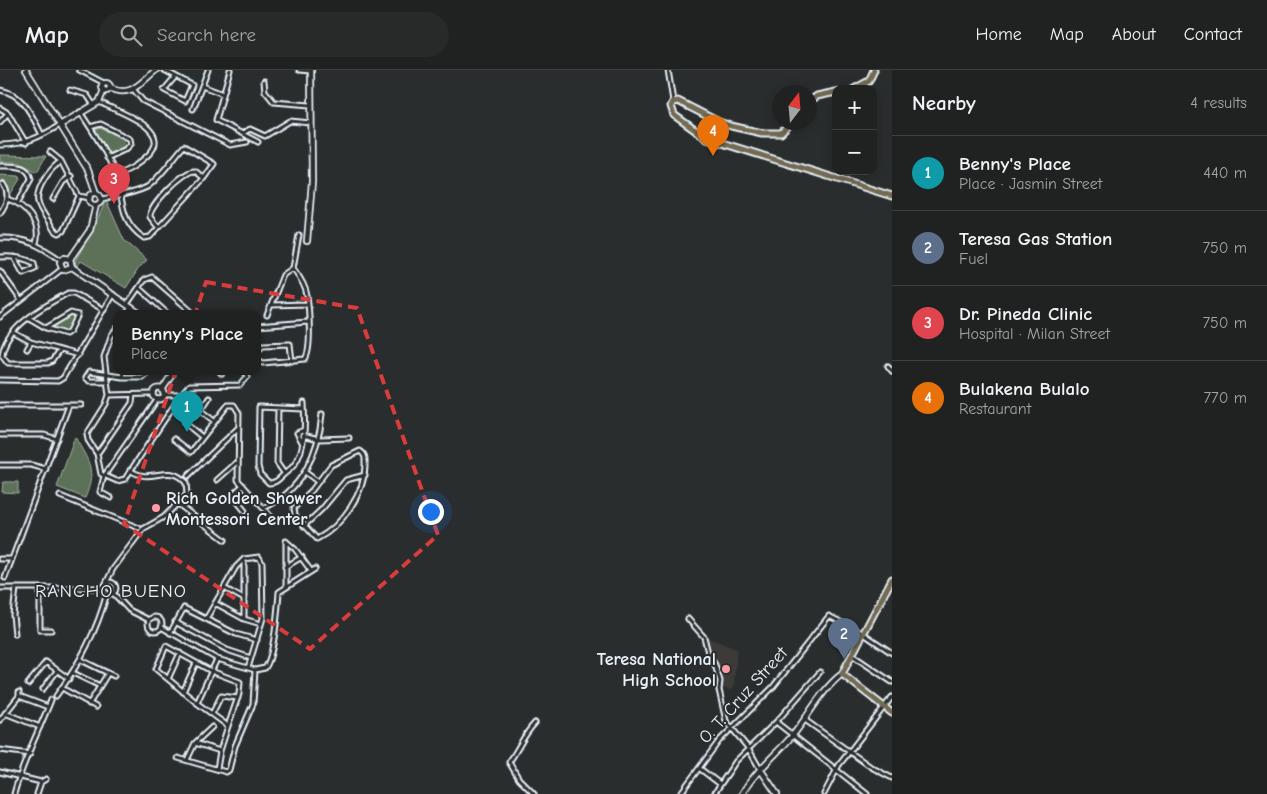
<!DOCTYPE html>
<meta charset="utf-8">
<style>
:root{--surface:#202222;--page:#282a2a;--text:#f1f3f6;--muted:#a2a4a5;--line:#3d3f40;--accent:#ff9aa2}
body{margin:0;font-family:"Comic Neue",sans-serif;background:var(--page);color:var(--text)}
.controls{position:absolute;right:15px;top:15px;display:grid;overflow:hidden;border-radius:10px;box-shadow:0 2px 12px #0003}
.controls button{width:45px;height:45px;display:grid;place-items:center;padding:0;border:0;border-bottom:1px solid var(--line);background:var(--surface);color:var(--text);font:25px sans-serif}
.compass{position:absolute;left:772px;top:15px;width:45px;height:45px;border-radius:50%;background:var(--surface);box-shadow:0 2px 12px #0003;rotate:16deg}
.you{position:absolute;left:430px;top:441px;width:18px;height:18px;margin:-12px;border:4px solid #fff;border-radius:50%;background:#1a73e8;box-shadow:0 0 0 8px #1a73e833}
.badge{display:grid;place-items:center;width:32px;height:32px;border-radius:50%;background:var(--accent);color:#fff;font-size:16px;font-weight:700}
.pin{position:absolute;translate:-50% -41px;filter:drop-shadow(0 1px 2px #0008)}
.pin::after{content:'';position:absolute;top:26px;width:18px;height:15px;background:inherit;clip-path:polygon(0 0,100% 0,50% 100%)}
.popup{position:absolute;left:113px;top:240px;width:148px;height:65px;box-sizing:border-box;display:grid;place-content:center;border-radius:10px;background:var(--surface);filter:drop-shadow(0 1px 4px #0005);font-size:16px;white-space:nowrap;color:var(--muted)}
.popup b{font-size:19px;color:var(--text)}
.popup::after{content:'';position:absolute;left:50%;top:100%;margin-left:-10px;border:10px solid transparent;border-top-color:var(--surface)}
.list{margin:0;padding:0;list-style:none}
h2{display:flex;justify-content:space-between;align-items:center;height:65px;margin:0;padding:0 20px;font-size:21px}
h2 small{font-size:16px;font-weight:400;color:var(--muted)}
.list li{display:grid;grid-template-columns:32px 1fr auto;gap:15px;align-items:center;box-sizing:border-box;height:75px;padding:0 20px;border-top:1px solid var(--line)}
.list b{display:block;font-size:19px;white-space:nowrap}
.list p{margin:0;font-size:16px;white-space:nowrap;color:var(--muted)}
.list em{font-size:16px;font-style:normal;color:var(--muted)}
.icon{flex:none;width:28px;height:28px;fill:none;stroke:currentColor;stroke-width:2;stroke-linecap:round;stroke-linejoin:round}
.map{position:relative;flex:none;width:892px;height:724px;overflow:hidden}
header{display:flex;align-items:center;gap:30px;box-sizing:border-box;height:70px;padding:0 25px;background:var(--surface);border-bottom:1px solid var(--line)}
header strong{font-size:24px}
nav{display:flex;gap:28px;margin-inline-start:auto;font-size:18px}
.search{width:350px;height:45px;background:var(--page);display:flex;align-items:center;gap:12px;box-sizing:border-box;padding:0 18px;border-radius:28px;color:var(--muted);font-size:19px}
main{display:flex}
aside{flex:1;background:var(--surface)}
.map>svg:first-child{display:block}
</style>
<header>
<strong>Map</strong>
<div class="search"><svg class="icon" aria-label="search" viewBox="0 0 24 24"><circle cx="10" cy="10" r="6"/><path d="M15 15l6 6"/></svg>Search here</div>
<nav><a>Home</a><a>Map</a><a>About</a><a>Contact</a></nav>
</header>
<main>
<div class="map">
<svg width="892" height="724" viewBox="0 0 892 724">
<rect width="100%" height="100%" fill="#2a2d2e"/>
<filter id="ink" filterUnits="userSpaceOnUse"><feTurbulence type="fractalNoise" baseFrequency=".02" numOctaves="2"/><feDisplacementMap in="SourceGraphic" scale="10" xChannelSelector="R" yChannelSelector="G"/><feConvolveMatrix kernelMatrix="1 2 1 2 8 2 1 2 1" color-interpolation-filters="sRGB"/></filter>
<g filter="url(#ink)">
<path fill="#3e3b39" d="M708,568L737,579L733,620L721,618L722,610L708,583Z"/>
<path fill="#5d6f58" stroke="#a2b0a8" d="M100,58L123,68L126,76L111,83H107L95,63L96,60Z
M0,85L46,86L37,102L18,92H0Z
M0,105L19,106L20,109L10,125L7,111L0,110Z
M107,132L124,170L147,190L139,198L126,218L81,191L76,199L75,191C86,172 97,153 104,133Z
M72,244L76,246L68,262L56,260V254Z
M75,367C89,392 97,400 85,428L57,417Z
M3,412H18V423L2,422Z"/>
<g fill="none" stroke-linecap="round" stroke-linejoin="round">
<defs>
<path id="street" d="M79,0L104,13
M164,0L192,15L185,31L164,20L175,7
M230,0L216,50L258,72
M299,0L311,1
M668,0L673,31
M264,11L265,21L274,32L310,35
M202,16L223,24
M133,19L143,31L230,75L247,72
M0,20C24,24 32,46 42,65
M70,20L87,25L93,34
M99,32C118,42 175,59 148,85C136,96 131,99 116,105
M0,38L8,43L26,73
M193,39L208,0
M80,42C93,61 106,82 115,103C125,127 117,150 144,168L150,167L204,108L214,94L184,76C174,87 159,109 147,117C133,124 116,126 102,129
M0,52L8,43
M90,57L101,54L130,69L131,74L126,79L107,88
M243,63L250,59L265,66L290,51L311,53
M0,75C24,75 40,67 60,55
M50,82L61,91L79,126L90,128
M61,91C51,98 35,118 38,132C40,141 50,152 54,160L59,163L63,161L79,126
M0,96C13,96 28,94 31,109L18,132
M7,129C25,134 42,154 36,173
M53,129L63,112L71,106
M0,143C7,133 10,124 3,114
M158,157L150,147C148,137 185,99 195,101L204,108
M0,168C25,167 41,176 61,190
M0,187C12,186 23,187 34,193L35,198L23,203L14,187
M0,201L20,229
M139,218L167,243
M128,233L144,210L152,207L193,243
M271,235L307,234
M127,243L131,237
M267,245L283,205L293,198
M0,247L62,199
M29,248L46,258L66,264L70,261L78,245L71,243L46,258
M257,256L308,252
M117,258L111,266L104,287L109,325L106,334L87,364L88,370L97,384L101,404L117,411L125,409L181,325L189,316L240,315L247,307L245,301
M14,263L31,272L78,285
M27,279L31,272
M257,280L263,275L290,274L292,291
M59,281L52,291L48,293H8L2,285C5,257 46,235 68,223H74L104,240
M257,289L263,293L305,289C312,280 309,239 307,226C306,216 299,206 293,198L299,165
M888,296L892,301
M219,301L222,304
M122,307L123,301
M0,310L58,311L63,308L113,224
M107,311H89L85,308L89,302L122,307H142L149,301
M109,325L153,324
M165,325H181L214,351
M304,333C305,352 306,380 294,395C291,399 286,402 282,406C278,410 275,413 269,413L260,404L258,396L259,337L304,339
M0,335H81
M278,338L277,393L284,403
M201,340L209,328
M185,353L202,367
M0,365H44L57,369
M303,365L319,369L349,368
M174,369L191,382L228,335H234L239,343L238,410L273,449
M302,372L297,363L304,360
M360,381C366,385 365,389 365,395C365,423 342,456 317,469L295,445L294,438L312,420L331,395Z
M97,384L132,333L133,325
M0,395H31L46,399
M305,402L318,412
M188,406L238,358
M217,410L236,393
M243,415L232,425L245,441
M60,426L139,458
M111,428L100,422L104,406L157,330
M178,434L225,470
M264,438C302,421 319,382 322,344
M304,456L322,439L346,410L365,405
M0,489H12
M244,490V549L261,554
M285,497L302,487
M5,508L69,335
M104 518a6 6 0 1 1 12 0a6 6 0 1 1-12 0Z
M106,513L113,499L143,459L164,447L187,424L186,413C168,391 152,416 130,400
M286,517V471L295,479L311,501
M0,518H103
M40,518V560H51
M224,518L244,529
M113,523L129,540L149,550
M215,533L244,549
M148 554a7 7 0 1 1 14 0a7 7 0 1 1-14 0Z
M206,549L236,497L244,489L259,487L262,493L263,548L248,598
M688,549L704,567L708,583L715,595L720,611L719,620L726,651L748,678L760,699
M175,552L227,580L251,588
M161,557L217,589L255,600L253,634L235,676L229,700L226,702L178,688
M170,563L184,538L236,564L257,570
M15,564L13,545L16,518
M852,585L892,612
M217,589L197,633L228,656L220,681L217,699
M81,590L114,606
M255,600L265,598C274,587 278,537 279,522L315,499
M73,603L100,616
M168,609L180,583
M28,614L46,592L69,609
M62,618L96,637
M43,619L57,601
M183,622L196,593
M19,626L48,637
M56,626C79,595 97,561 107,523
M197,633L156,599L166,576L211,601L240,612L239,624L228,656
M89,634L108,603
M5,643L40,657
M212,644L221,626L238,628
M0,650L19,626V622
M805,650L871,697L892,708
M776,652L867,724
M195,673L212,657
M0,680L30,684
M187,690L195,673L220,681
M699,698L720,714
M0,702L41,712
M14,724C22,693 39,661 51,630
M37,724L41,712L46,709
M534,724L519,709L509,692C518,680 524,664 535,653
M680,724L719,671L773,617L829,546L864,564L892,583
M714,724L736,691L777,651L820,602
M824,724L839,695L892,627"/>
<path id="secondary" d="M26,0L88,100L96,123
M102 17a4 4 0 1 1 8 0a4 4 0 1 1-8 0Z
M110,18C131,28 140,13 156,0
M60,55L99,32L104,20
M89 129a6 6 0 1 1 12 0a6 6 0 1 1-12 0Z
M307,171L312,112L311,0
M70,189L90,160L96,135
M72,197L63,200L60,192L64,188L70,189L72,197L139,243
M153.5 324a5.5 5.5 0 1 1 11 0a5.5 5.5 0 1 1-11 0Z
M162,320L171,306L172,301
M760,699L777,724
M742,724C755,701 776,685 793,665C809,645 822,619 842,604"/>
<path id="primary" d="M854,19L869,11L874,0
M810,31L817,26L836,22
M792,52L781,63H762L731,56L719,52L678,31L673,32L671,36L674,45L706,68L892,126
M892,509L842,604L892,643"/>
</defs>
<use href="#street" stroke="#e8f1f8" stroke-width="7"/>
<use href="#secondary" stroke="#e8f1f8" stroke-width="8"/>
<use href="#primary" stroke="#e8f1f8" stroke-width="9"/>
<use href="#street" stroke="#2a2d2e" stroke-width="3"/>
<use href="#secondary" stroke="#2a2d2e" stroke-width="4.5"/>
<use href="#primary" stroke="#736b52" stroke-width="5"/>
</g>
</g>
<path fill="none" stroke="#d83c3d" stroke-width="4" stroke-dasharray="10 6" stroke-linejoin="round" d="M206,212L357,238L438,465L310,579L124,454Z"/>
<g fill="#ff9aa2" stroke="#2a2d2e" stroke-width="2">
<circle cx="156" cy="438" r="5"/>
<circle cx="726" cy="599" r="5"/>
</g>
<g text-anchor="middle" stroke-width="4" stroke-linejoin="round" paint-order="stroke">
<g font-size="18" font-weight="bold" fill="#e8f1f8" stroke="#2a2d2e" text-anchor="start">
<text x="166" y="434">Rich Golden Shower<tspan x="166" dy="21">Montessori Center</tspan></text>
<text x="716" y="595" text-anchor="end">Teresa National<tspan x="716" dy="21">High School</tspan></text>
</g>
<g font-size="18" fill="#e8f1f8" stroke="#2a2d2e">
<text transform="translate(743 625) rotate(-48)" y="6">O. T. Cruz Street</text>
</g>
<g font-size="19" letter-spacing="1" fill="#e8f1f8" stroke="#2a2d2e">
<text x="111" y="527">RANCHO BUENO</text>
</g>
</g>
</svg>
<div class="controls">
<button>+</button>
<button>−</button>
</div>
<svg class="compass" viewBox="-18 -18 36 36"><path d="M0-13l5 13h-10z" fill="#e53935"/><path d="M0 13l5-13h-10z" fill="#a2a4a5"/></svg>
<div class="you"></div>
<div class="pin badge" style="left:187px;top:362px;background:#0f9aa8">1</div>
<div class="popup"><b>Benny's Place</b>Place</div>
<div class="pin badge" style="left:844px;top:589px;background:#5c6f8a">2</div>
<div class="pin badge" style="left:114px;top:134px;background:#e0444e">3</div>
<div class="pin badge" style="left:713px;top:86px;background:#e8710a">4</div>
</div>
<aside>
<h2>Nearby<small>4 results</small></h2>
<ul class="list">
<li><span class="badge" style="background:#0f9aa8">1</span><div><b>Benny's Place</b><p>Place · Jasmin Street</p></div><em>440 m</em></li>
<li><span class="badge" style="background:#5c6f8a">2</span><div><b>Teresa Gas Station</b><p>Fuel</p></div><em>750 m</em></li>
<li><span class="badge" style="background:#e0444e">3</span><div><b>Dr. Pineda Clinic</b><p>Hospital · Milan Street</p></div><em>750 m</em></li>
<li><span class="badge" style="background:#e8710a">4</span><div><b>Bulakena Bulalo</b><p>Restaurant</p></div><em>770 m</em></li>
</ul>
</aside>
</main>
